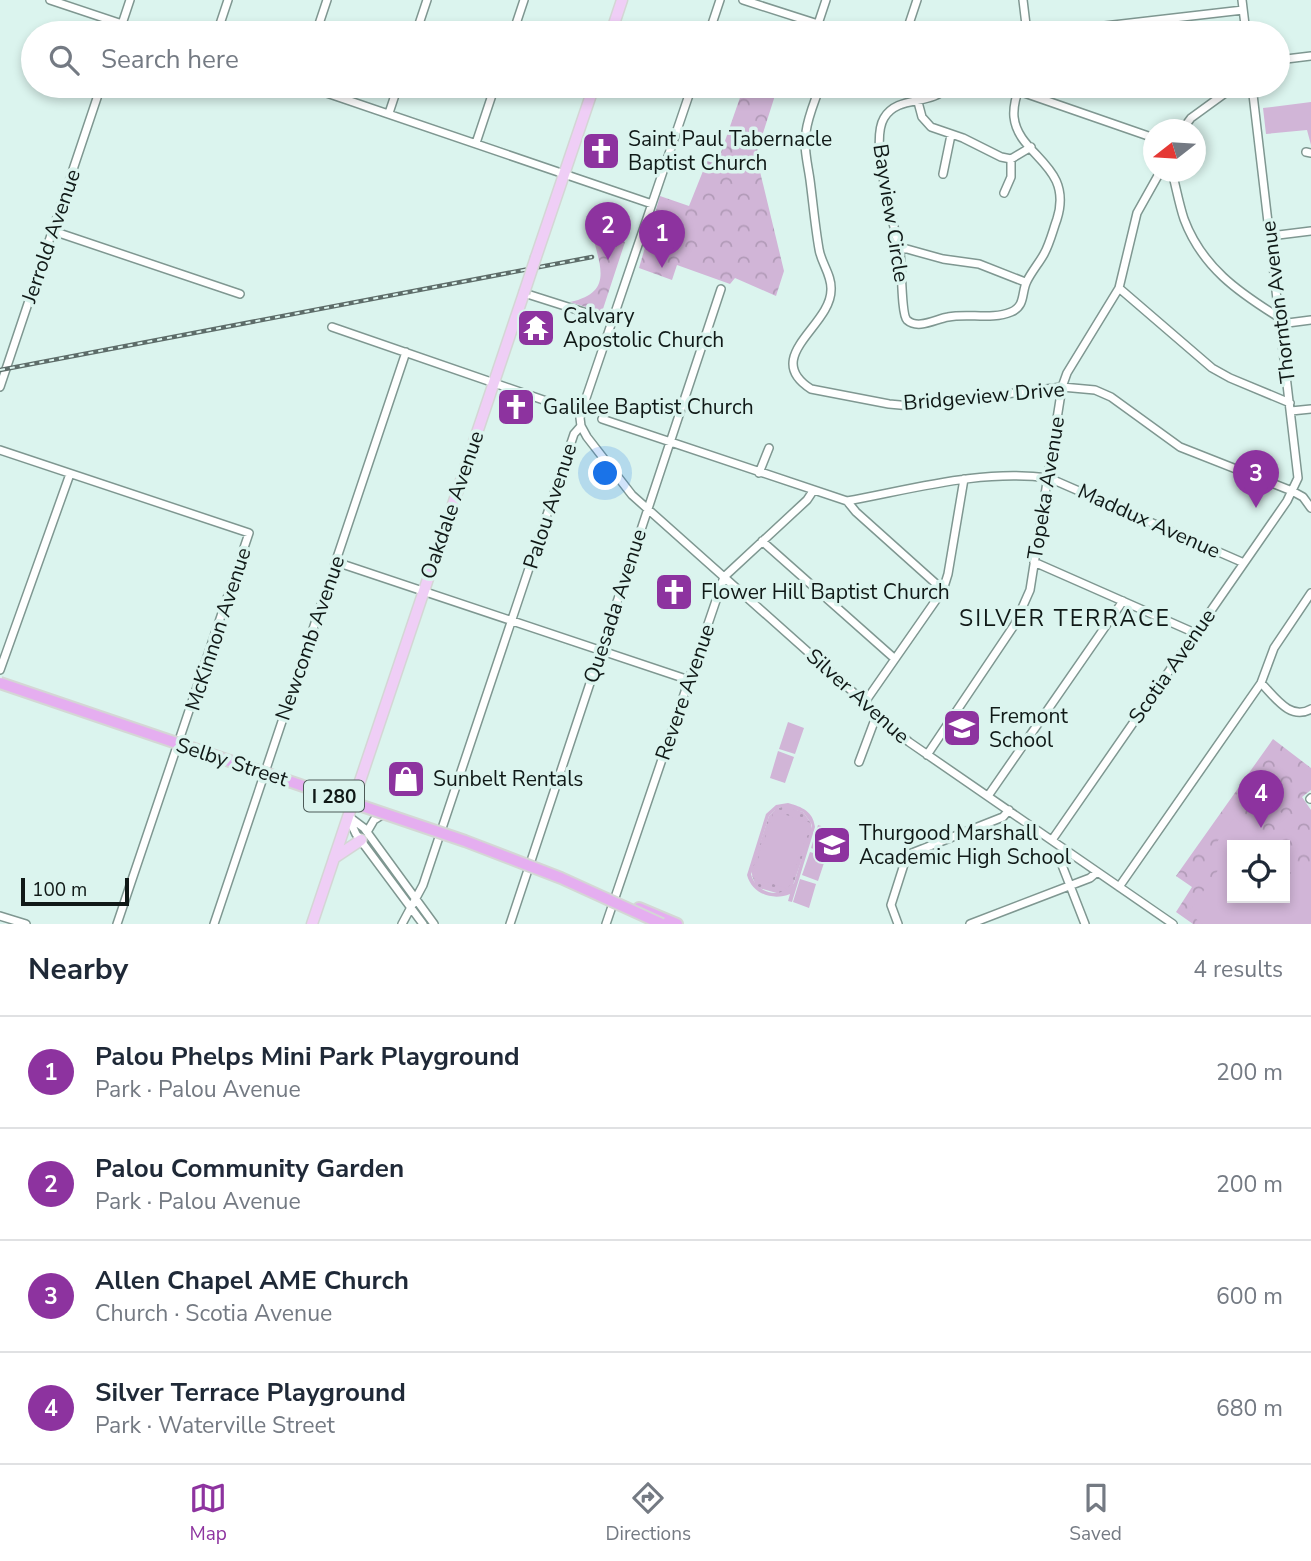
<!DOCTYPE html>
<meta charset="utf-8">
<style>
:root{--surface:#fff;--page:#f6f6f7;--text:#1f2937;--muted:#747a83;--line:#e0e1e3;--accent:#8d339f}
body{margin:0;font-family:"Nunito Sans",sans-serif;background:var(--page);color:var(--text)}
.controls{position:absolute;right:21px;bottom:21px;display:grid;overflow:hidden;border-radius:0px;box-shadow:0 4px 10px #0003}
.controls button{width:63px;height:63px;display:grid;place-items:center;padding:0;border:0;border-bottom:2px solid var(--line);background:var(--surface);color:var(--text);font:35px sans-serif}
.compass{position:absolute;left:1143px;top:119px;width:63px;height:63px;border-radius:50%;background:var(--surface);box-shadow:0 4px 10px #0003;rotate:253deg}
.scale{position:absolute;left:21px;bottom:18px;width:108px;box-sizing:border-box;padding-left:7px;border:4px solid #101917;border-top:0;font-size:19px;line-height:24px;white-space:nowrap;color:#101917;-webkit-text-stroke:5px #dbf4ee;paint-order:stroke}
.you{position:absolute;left:606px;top:474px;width:24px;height:24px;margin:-18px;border:5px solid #fff;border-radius:50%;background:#1a73e8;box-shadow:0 0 0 10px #1a73e833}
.badge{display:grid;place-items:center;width:46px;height:46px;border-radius:50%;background:var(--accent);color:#fff;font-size:23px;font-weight:700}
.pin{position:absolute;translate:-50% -58px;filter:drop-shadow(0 2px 4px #0008)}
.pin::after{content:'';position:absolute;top:37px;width:24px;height:21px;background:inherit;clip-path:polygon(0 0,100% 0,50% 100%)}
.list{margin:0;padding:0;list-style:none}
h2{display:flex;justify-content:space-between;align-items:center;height:91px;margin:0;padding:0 28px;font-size:30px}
h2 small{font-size:23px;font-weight:400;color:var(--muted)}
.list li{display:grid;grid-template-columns:46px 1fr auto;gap:21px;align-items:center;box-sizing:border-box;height:112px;padding:0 28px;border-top:2px solid var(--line)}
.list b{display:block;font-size:26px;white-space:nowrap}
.list p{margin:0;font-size:23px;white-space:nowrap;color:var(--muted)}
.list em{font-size:23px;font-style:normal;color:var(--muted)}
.icon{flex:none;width:38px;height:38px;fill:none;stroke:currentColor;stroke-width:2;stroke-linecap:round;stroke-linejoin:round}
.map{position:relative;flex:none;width:1311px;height:924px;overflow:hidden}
.search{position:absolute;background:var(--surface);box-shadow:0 4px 10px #0003;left:21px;right:21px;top:21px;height:77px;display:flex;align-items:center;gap:18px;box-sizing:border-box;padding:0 24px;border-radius:38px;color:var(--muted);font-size:26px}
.sheet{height:539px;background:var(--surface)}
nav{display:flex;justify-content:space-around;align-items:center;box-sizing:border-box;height:98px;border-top:2px solid var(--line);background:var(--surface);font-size:19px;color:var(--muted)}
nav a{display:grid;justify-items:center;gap:4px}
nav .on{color:var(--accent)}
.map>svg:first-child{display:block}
</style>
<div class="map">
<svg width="1311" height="924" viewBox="0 0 1311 924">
<defs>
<pattern id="grass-dots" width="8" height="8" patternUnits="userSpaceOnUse" patternTransform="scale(1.75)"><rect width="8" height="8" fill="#d1b5d7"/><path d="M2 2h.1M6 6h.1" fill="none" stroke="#b29bb8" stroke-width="1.8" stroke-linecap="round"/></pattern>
<pattern id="forest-crowns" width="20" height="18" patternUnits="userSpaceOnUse" patternTransform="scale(1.75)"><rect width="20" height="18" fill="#d1b5d7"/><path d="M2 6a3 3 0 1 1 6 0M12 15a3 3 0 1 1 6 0" fill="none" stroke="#b29bb8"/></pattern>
</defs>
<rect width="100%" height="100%" fill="#dbf4ee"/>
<path fill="url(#grass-dots)" d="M784,806L803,812L811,823L812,830L793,885L788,891L780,894L759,888L755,884L751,871L769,816L776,809Z"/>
<path fill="url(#forest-crowns)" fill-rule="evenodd" d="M744,86H778L756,155L784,271L776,296L735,278L730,284L677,265L672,280L639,268L660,196L689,206L707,161L717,164Z
M592,232L625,242L602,312L570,302C615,292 599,265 592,232Z
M1273,739L1311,768V790L1302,797L1311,810V924H1193L1176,912L1192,887L1176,876ZM1232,845H1285V898H1232Z"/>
<path fill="#d1b5d7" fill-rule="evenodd" d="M1311,102V145L1307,130L1266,134L1263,108Z
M788,722L804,728L795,754L779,749Z
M778,751L794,757L785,783L770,778Z
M1255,768L1278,784L1268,798L1245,782Z
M1244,784L1267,800L1258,813L1235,797Z
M788,803C802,807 813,811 815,827L792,902L788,901L790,894C773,901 752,894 747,875L766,814L776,805ZM781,807L803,812L811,823L774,811ZM774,811L752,877L788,889L811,823L812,826L794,883C782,900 756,894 751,874L769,816Z
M1275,808L1296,823L1289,833L1268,818Z
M1233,819L1258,837L1255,845H1232V856H1229L1232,859V898H1285L1286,878L1299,865L1311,873V924H1203L1188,913L1228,856L1215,845Z
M818,825L834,830L827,853L811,848Z
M810,852L826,857L818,881L802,875Z
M800,879L816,884L809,908L793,902Z"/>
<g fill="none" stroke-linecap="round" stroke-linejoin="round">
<defs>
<path id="minor" d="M50,0L149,33
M743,0L846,33
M1023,0L1027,33
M1242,0L1246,33
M818,24L826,0
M119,33L130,0
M217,33L228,0
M316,33L327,0
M416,33L427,0
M513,33L524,0
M709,33L720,0
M906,33L917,0
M1044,33L1243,10
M1278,60L1311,56
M306,86L652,204
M820,86C815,101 808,116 806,132C803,147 808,165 810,180C813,203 815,226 819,249C821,263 832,275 831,290C831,326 761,357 811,389L889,404L911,406L1062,387L1095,390L1111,397L1180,447L1292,491L1303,497L1311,508
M948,86C932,107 898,94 884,118C869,143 894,222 900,253C902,266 901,314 907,320C918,330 936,319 948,317C968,313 992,320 1011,312C1026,306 1021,292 1027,281C1032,271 1039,263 1044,254C1050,243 1053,230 1057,219C1074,165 1018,156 1014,117C1013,106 1016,96 1020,86
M1004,86L1154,138
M918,102L922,117L931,127L963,138L1001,157L1011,159L1031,147
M389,113L398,86
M1182,130L1191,118L1235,86
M476,143L495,86
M1306,152L1311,153
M1172,172C1176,187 1179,204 1184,219C1202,267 1238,292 1280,318
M943,174L951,135
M1004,193L1011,177V159
M53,231L240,294
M1270,236L1311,231
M899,249H907L943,259L979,264L1025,282
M1119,288L1212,368L1230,378L1290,403
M524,293L612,321
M1280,324L1311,320
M332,327L581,413
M0,387L101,86
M1291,411L1311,409
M602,419L847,501L856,512L943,590
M581,426L587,437L632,495L909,742L1173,924
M0,450L249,533L117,924
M759,473L769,448
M847,501C913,489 981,469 1049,478L1244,563
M762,541L895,659
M336,562L689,680
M1034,562L1195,633
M0,670L70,474
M1261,683C1275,697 1290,721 1311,709
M865,702L943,590L948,574L964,479
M927,755L1015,624L1030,590L1062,387L1067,373L1119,288L1137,213L1160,172
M859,762L877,714
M988,796L1123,601
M1310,799L1311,798
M348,816L364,828L434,924
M348,817L356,834L423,924
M367,832L374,820L385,813
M1052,840L1287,501L1298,478L1252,86
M1063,848L1060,860L1085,924
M1119,887L1261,683L1274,648L1311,593
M0,916L26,924
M214,924L406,352
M402,924L423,885L574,434L581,426L580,418L585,401L692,86
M510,924L721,289
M606,924L724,577L807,500L813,491
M898,924L891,905L907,855L1003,817L1009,810
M970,924L1090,878L1097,872"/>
<path id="major" d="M611,33L622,0
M536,257L594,86
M334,858L361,840
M312,924L524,293"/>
<path id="highway" d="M639,908L677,924"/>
</defs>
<use href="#minor" stroke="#7f9791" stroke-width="10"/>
<use href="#major" stroke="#d4d6d5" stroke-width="13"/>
<use href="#highway" stroke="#d4d6d5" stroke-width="14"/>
<use href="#minor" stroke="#fff" stroke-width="7"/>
<use href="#major" stroke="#efcef6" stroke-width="10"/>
<use href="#highway" stroke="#e5aef0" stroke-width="10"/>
<defs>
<path id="rail" d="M0,370L592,257"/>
</defs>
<use href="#rail" stroke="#5d6c69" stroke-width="4.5"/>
<use href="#rail" stroke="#dbf4ee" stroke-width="2" stroke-dasharray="5" stroke-linecap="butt"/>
<defs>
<path id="major-bridge" d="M524,293L536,257"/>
<path id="highway-bridge" d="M0,683L465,841L561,878L662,924"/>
</defs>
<use href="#major-bridge" stroke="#d4d6d5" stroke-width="13" stroke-linecap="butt"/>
<use href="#highway-bridge" stroke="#d4d6d5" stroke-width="14" stroke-linecap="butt"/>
<use href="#major-bridge" stroke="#efcef6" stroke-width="10"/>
<use href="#highway-bridge" stroke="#e5aef0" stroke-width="10"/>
</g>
<defs>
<symbol id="church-square" viewBox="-11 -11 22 22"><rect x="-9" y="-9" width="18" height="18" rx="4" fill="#8d339f" stroke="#dbf4ee"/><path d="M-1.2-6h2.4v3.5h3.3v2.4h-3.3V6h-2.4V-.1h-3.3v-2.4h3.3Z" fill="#fff"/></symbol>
<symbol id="temple-square" viewBox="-11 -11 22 22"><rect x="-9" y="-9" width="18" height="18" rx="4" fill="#8d339f" stroke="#dbf4ee"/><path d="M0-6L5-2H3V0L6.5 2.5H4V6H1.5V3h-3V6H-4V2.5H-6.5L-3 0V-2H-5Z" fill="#fff"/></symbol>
<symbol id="school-square" viewBox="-11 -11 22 22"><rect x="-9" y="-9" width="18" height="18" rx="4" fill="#8d339f" stroke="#dbf4ee"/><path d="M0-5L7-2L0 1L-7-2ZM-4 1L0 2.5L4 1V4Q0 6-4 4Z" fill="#fff"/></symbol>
<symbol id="shop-square" viewBox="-11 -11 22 22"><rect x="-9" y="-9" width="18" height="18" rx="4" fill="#8d339f" stroke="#dbf4ee"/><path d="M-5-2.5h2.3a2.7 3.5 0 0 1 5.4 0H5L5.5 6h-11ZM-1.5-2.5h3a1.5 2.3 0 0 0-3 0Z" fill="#fff"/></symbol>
</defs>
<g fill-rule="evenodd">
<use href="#church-square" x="579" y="129" width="44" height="44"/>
<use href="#temple-square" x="514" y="306" width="44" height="44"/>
<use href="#church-square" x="494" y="385" width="44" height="44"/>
<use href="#church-square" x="652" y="570" width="44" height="44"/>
<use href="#school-square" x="940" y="706" width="44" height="44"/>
<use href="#shop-square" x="384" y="757" width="44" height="44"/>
<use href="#school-square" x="810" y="823" width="44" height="44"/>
</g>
<g text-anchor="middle" stroke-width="7" stroke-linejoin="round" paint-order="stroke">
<rect fill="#dbf4ee" stroke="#4d5b58" stroke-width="2" x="304" y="780.5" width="60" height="31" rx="5"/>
<g font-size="19" font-weight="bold" fill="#101917">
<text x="334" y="803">I 280</text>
</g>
<g font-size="21" fill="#101917" stroke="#dbf4ee" text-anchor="start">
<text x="628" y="146">Saint Paul Tabernacle<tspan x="628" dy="24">Baptist Church</tspan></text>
<text x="563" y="323">Calvary<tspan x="563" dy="24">Apostolic Church</tspan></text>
<text x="543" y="414">Galilee Baptist Church</text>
<text x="701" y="599">Flower Hill Baptist Church</text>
<text x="989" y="723">Fremont<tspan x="989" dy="24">School</tspan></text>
<text x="433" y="786">Sunbelt Rentals</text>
<text x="859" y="840">Thurgood Marshall<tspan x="859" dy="24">Academic High School</tspan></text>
</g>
<g font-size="21" fill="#101917" stroke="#dbf4ee">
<text transform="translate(891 213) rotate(81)" y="7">Bayview Circle</text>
<text transform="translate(51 236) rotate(-71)" y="7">Jerrold Avenue</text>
<text transform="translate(1278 302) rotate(-97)" y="7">Thornton Avenue</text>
<text transform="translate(984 396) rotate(-5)" y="7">Bridgeview Drive</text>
<text transform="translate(1046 488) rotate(-81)" y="7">Topeka Avenue</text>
<text transform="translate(452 505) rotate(-71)" y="7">Oakdale Avenue</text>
<text transform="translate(550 506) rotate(-72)" y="7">Palou Avenue</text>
<text transform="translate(1149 521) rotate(24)" y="7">Maddux Avenue</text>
<text transform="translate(615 606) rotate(-72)" y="7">Quesada Avenue</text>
<text transform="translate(218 629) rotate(-72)" y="7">McKinnon Avenue</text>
<text transform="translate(310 638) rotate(-71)" y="7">Newcomb Avenue</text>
<text transform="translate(1172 666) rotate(-55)" y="7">Scotia Avenue</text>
<text transform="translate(685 692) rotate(-71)" y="7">Revere Avenue</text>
<text transform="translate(858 696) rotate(42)" y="7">Silver Avenue</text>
<text transform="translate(232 762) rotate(18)" y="7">Selby Street</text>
</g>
<g font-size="23" letter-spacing="2" fill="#101917" stroke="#dbf4ee">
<text x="1065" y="626">SILVER TERRACE</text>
</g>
</g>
</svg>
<div class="controls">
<button><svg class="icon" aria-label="locate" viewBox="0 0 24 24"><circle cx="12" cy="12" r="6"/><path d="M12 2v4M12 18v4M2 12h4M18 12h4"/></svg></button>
</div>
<svg class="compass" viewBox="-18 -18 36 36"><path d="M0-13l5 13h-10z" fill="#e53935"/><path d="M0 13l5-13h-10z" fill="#747a83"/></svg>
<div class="scale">100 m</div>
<div class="you"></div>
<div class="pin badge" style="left:662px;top:268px">1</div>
<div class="pin badge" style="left:608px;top:260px">2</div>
<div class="pin badge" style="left:1256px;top:508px">3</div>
<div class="pin badge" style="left:1261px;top:828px">4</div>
<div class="search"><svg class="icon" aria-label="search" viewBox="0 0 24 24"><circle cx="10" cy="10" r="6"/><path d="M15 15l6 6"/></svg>Search here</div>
</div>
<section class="sheet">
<h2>Nearby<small>4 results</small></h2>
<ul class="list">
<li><span class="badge">1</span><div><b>Palou Phelps Mini Park Playground</b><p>Park · Palou Avenue</p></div><em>200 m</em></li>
<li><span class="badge">2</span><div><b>Palou Community Garden</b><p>Park · Palou Avenue</p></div><em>200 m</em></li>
<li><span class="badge">3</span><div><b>Allen Chapel AME Church</b><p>Church · Scotia Avenue</p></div><em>600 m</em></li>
<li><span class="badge">4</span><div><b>Silver Terrace Playground</b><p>Park · Waterville Street</p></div><em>680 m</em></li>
</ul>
</section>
<nav>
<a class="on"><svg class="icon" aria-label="map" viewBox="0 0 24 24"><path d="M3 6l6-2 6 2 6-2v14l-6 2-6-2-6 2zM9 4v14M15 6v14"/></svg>Map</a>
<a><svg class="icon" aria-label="directions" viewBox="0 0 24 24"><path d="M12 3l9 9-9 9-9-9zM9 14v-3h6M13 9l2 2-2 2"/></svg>Directions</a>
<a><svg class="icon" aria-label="saved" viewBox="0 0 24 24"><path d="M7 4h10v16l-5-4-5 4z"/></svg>Saved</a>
</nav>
